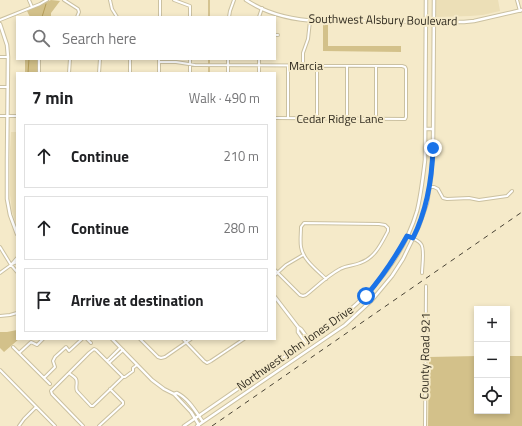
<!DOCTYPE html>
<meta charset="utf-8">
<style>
:root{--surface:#fff;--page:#f6f6f6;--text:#202124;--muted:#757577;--line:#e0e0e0}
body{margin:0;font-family:"Titillium Web",sans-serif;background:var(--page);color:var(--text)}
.controls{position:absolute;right:12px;bottom:12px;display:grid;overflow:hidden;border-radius:0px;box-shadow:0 2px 6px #0003}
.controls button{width:36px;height:36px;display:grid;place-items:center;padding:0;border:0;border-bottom:1px solid var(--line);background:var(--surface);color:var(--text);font:20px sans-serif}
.stop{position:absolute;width:12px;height:12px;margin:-9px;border:3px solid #1a73e8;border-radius:50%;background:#fff}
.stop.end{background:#1a73e8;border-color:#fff;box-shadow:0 1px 4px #0008}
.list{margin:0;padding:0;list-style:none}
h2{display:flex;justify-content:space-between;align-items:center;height:52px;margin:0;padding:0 16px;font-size:17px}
h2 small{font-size:13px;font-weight:400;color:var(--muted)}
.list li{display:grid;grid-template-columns:26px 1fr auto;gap:12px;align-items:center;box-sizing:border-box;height:64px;margin:0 8px 8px;padding:0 8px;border:1px solid var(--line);border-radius:0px}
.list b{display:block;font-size:15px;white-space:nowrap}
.list em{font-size:13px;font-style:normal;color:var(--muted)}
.icon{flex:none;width:22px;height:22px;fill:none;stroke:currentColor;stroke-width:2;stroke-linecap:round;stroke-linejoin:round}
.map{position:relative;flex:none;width:522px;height:426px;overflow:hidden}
.search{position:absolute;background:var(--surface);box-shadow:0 2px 6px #0003;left:16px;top:16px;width:260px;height:44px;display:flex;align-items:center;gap:10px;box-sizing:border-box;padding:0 14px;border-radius:0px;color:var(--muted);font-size:15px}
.panel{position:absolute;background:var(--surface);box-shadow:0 2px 6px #0003;left:16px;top:72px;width:260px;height:268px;border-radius:0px}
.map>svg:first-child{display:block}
</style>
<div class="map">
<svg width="522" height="426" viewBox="0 0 522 426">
<rect width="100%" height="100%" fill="#f5eac9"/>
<path fill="#ecdfb7" d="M436,0H498L500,11L483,15L470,16L437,17L435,14Z
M11,132H17V228L12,211L10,195V150Z"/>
<path fill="#d3c18a" d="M51,0L60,1L51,13V17H30L27,11Z
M323,25H328V46H401V52L323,51Z
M25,59H37V73H25Z
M17,330V339H19L4,352L0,348V332H7Z
M477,356V411H507V356H522V426H428L429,357Z"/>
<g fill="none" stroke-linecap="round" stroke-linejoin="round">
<path stroke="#b59d59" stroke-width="1" d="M42,17L46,4
M209,17V0
M28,73L29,59
M209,73V59"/>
<defs>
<path id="street" d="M29,0L32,7
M64,0L78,9L79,12L77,17
M110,0L112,9L117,17
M174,0L190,6V17
M517,0L520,11
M160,17V0
M229,17L230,11L234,0
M259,17L262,8
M0,20L40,4L47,0
M275,35H278
M0,57H8
M159,62H176L195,65L402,66L405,67L406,69V117L405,119L275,118
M303,66V53L308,39L310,21
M317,66V119
M347,66V119
M376,66V119
M39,73V59
M69,73L70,59
M99,73L100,59
M130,73V59
M159,73V59
M190,73V59
M228,73V59
M259,73V59
M0,87H8
M0,116H17
M288,118V66
M430,187H434L438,189L443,198L447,199L469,198L479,200L507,196L512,191
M407,236C412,238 418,240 421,244C425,249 422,266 422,273
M0,247L11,265L17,272
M12,264L17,262
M275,270L300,295L303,296L306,295C316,287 327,276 340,269C347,265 353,266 360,263C375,258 381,244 388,231V228L385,225L379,224L304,223L301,227C301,234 300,240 301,247C303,260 317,270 326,279
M0,273L11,265L17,258
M275,275L286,265L303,255
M0,316L10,315L17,313
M87,339L91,343
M140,339L158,357L161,358L165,357L191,339
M183,339L204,361L207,363L211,361L244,339
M13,347L50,384
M19,353L31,342L37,345L43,339
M107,361L120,348
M109,363L123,350
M0,370L55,426
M69,373C71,375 75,377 76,379C78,383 75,387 77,391L91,406H93L123,377L96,350L94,349L89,353L51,391L52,394L83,426
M123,377H125L133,371V368L137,365
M44,378L55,367L53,361L55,357L66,347L69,351L82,339
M19,426L24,419L36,407
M99,426L123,404V402L110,389
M425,426L426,286"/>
<path id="secondary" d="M246,0C267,14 294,20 319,21L464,22L474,21L522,10
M0,24L7,45L8,57L7,160V199L10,215L17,234
M425,129H433
M275,297L298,327L301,329L309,340
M298,328V332L305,342
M112,339L152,380L164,389L174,394L191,412L199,425
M174,394L177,393C189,399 196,412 203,422
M184,426L339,319C374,291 404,255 417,211C421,195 423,177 425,160L426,0
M197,426L345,325L372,300L392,276L403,259L419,226L427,203L431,178L433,148L434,0"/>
</defs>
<use href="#street" stroke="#cbc1a1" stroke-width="4"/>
<use href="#secondary" stroke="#cbc1a1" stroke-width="4.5"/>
<use href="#street" stroke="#fff" stroke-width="2"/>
<use href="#secondary" stroke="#fff" stroke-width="2.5"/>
<path stroke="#494335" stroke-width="1" stroke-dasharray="5 5" stroke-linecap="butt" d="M212,426L522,212"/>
</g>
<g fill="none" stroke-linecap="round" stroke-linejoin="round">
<path stroke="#1a73e8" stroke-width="5" d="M366,296C382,277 395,258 407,236L413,238C427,210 432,180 433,148"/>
</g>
<g text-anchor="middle" stroke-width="4" stroke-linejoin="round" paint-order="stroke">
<g font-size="12" fill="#312c20" stroke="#f5eac9">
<text transform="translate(383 20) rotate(1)" y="4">Southwest Alsbury Boulevard</text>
<text x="306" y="70">Marcia</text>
<text x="340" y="123">Cedar Ridge Lane</text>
<text transform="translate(295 348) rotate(-35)" y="4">Northwest John Jones Drive</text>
<text transform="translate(425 356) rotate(-89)" y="4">County Road 921</text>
</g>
</g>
</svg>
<div class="controls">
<button>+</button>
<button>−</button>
<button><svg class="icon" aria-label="locate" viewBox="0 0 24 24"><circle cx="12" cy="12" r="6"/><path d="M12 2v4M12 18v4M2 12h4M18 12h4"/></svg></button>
</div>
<div class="stop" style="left:366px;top:296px"></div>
<div class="stop end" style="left:433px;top:148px"></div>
<div class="search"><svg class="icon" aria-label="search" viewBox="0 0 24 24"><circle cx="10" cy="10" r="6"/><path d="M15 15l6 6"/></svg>Search here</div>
<section class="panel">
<h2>7 min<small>Walk · 490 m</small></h2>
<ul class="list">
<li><svg class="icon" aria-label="ahead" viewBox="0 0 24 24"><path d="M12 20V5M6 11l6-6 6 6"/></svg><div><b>Continue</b></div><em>210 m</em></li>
<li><svg class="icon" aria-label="ahead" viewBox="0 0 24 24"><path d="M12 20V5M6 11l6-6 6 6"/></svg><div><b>Continue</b></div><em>280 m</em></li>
<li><svg class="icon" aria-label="arrive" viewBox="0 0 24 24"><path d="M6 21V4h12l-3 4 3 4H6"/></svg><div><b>Arrive at destination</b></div></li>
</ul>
</section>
</div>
